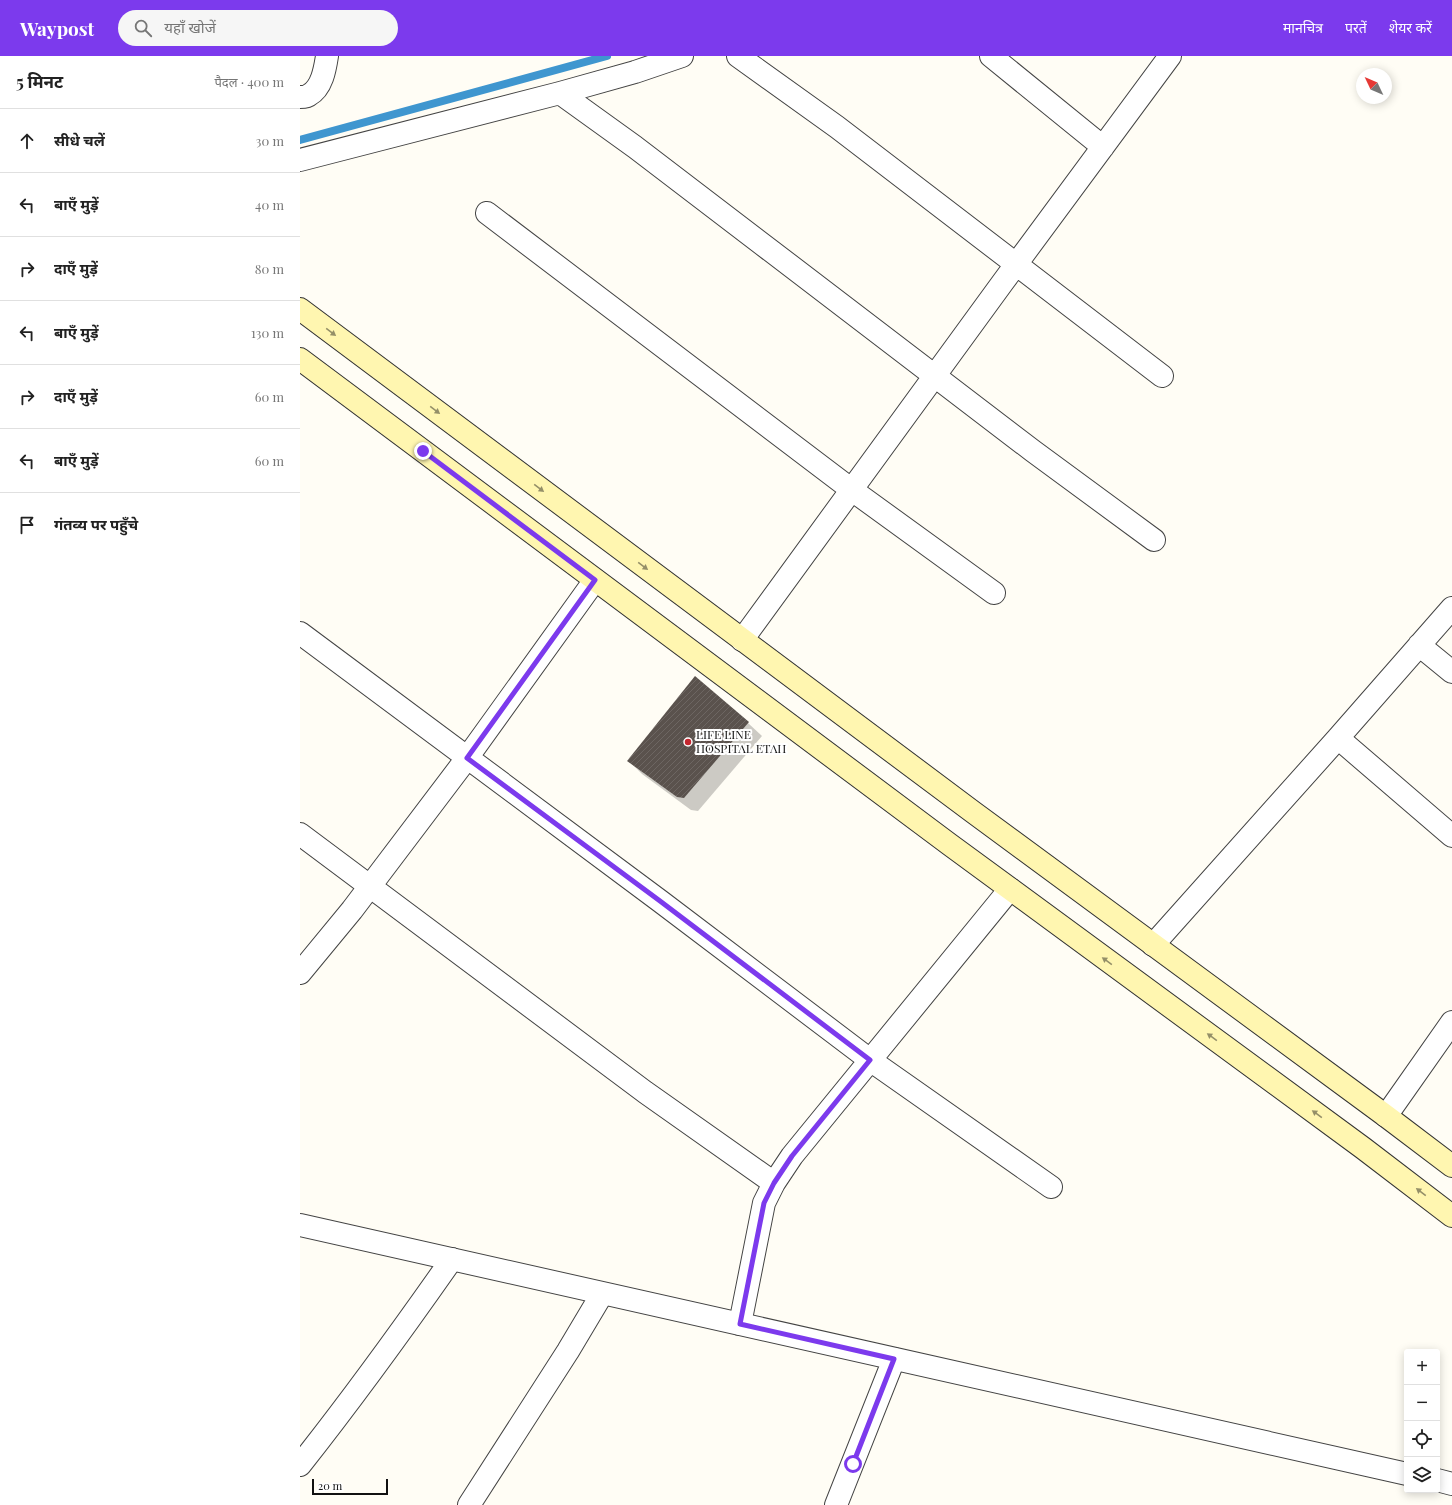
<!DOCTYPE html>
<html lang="hi">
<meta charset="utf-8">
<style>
:root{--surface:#fff;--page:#f6f6f6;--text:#222;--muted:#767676;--line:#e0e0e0;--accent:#7c3aed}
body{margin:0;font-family:"Playfair Display","Noto Sans Devanagari",serif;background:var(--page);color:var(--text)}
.controls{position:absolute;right:12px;bottom:12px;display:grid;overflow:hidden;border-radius:4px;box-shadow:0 2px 10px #0003}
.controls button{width:36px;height:36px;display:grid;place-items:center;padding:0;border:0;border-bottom:1px solid var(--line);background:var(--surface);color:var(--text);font:20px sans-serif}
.compass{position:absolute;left:1056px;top:12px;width:36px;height:36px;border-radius:50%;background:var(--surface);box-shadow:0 2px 10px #0003;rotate:314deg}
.scale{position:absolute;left:12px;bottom:10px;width:76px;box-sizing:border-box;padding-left:4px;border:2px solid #111;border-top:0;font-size:11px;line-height:14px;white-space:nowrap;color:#111;-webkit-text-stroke:3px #fff;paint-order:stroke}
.stop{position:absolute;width:12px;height:12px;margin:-9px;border:3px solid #7c3aed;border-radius:50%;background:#fff}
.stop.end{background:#7c3aed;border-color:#fff;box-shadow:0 1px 4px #0008}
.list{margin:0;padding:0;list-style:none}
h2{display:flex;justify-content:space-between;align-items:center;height:52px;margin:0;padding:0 16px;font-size:17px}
h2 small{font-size:13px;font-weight:400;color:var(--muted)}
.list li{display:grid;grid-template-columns:26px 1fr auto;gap:12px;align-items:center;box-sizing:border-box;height:64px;padding:0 16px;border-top:1px solid var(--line)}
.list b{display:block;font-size:15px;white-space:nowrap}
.list em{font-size:13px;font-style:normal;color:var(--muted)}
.icon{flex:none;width:22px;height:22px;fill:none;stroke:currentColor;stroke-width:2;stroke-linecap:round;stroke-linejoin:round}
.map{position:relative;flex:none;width:1152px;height:1449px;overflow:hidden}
header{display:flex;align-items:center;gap:24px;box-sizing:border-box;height:56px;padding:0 20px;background:var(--accent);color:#fff}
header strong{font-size:19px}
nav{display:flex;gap:22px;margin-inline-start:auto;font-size:14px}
.search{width:280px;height:36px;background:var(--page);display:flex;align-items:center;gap:10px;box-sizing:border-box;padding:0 14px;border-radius:22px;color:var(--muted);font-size:15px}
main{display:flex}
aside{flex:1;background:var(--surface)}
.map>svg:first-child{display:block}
</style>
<header>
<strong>Waypost</strong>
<div class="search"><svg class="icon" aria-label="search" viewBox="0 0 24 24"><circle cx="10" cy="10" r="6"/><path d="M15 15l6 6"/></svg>यहाँ खोजें</div>
<nav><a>मानचित्र</a><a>परतें</a><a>शेयर करें</a></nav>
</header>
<main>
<aside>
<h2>5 मिनट<small>पैदल · 400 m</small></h2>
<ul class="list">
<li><svg class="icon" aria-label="ahead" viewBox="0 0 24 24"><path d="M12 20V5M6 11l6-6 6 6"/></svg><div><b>सीधे चलें</b></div><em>30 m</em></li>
<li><svg class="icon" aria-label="left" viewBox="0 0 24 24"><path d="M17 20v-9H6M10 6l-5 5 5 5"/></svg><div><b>बाएँ मुड़ें</b></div><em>40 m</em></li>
<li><svg class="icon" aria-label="right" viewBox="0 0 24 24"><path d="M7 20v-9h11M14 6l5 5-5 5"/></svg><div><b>दाएँ मुड़ें</b></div><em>80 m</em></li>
<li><svg class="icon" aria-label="left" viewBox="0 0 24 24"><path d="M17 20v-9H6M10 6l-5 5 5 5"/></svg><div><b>बाएँ मुड़ें</b></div><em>130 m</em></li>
<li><svg class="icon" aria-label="right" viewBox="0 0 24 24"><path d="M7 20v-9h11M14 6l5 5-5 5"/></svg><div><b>दाएँ मुड़ें</b></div><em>60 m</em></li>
<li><svg class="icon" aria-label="left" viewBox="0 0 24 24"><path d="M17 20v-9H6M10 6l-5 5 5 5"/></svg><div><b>बाएँ मुड़ें</b></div><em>60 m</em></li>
<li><svg class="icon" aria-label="arrive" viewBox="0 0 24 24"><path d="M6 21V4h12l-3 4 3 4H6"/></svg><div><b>गंतव्य पर पहुँचे</b></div></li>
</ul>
</aside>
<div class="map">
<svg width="1152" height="1449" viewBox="0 0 1152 1449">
<defs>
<pattern id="building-hatch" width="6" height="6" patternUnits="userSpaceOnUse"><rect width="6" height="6" fill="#5a524d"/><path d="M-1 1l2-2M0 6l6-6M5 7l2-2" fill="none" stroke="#6d6662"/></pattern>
</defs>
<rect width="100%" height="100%" fill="#fffdf5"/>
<path fill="#0003" d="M395,622L448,667L462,680L398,755L391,754L342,718L329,705Z"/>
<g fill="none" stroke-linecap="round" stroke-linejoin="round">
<path stroke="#3f96cf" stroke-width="8" d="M0,84L307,0"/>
</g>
<path fill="url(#building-hatch)" d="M395,620L449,666L384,742L377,741L327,705Z"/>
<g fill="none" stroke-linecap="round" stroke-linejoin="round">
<defs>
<path id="minor" d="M438,0L537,71L862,320
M691,0L803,91
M260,37L335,91L733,395L854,484
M0,41C3,41 7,41 9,39C22,32 25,13 27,0
M0,104L260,37L335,16L382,0
M187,157L552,434L694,537
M0,577L360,845L570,1004L751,1131
M442,584L703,226L870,0
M1119,589L1152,616
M1038,682L1152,780
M0,778L345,1036L474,1127
M853,889L1038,682L1152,552
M0,917L52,854L83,813L167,702L295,524
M1086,1060L1152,966
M440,1268L464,1147L474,1127L492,1100L710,833
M0,1409C53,1342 103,1273 152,1203
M169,1449L268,1295L302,1238
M536,1449L594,1303"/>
<path id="tertiary" d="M0,1169L1107,1418
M1137,1424L1152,1428"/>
<path id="secondary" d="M0,253L673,756L1086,1060L1152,1110
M0,303L649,788L1063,1092L1152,1160"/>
</defs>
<use href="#minor" stroke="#444" stroke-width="24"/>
<use href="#tertiary" stroke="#444" stroke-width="24"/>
<use href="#secondary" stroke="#333" stroke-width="24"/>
<use href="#minor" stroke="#fff" stroke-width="22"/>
<use href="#tertiary" stroke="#fff" stroke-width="22"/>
<use href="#secondary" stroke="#fff6b0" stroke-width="22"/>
</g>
<defs><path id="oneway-solid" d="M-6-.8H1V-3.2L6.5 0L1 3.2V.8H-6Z"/></defs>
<g fill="#948f68">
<use href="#oneway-solid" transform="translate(31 276) rotate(37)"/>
<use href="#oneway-solid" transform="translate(135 354) rotate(37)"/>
<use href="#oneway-solid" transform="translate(239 432) rotate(37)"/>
<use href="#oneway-solid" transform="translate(343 510) rotate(37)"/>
<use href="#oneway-solid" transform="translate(807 905) rotate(-144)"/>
<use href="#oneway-solid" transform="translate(912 981) rotate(-144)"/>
<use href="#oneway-solid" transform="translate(1017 1058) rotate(-144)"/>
<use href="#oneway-solid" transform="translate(1121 1136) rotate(-143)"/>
</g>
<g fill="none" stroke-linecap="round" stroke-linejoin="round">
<path stroke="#7c3aed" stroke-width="5" d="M123,395L295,524L167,702L360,845L570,1004L492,1100L474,1127L464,1147L440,1268L594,1303L553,1408"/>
</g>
<circle fill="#c4262e" stroke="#fff" stroke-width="1.5" cx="388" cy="686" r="4"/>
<g text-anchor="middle" stroke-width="4" stroke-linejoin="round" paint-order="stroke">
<g font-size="12" fill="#111" stroke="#fff" text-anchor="start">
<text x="396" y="683">LIFE LINE<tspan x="396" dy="14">HOSPITAL ETAH</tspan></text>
</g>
</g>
</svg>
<div class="controls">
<button>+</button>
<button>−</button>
<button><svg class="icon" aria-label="locate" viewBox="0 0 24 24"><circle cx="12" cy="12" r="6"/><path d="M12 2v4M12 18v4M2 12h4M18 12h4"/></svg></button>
<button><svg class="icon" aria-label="layers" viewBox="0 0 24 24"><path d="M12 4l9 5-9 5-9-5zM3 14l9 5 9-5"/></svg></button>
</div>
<svg class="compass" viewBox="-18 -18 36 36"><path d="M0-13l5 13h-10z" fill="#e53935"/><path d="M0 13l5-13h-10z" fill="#767676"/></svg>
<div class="scale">20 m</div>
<div class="stop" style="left:553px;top:1408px"></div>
<div class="stop end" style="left:123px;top:395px"></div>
</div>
</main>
